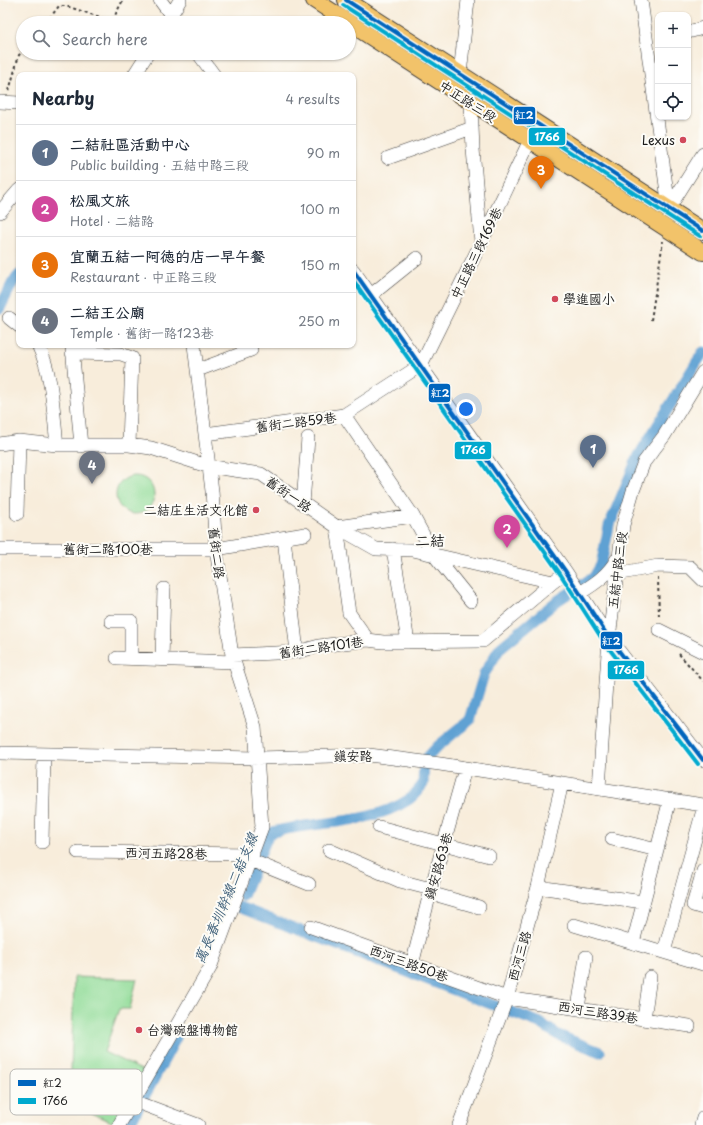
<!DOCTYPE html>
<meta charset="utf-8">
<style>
:root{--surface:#fff;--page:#f6f6f7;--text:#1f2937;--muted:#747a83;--line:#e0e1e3;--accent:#d1495b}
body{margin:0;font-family:"Playpen Sans","LXGW WenKai TC",sans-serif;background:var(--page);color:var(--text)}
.controls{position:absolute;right:12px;top:12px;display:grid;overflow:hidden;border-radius:8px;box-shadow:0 1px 3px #0004}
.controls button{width:36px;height:36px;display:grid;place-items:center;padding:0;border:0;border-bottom:1px solid var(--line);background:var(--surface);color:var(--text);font:20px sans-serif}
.you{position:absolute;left:466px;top:409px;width:14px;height:14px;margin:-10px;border:3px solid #fff;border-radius:50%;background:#1a73e8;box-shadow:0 0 0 6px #1a73e833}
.badge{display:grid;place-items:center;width:26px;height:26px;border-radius:50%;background:var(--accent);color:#fff;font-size:13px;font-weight:700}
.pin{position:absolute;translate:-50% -33px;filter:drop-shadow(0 1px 2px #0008)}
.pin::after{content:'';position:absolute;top:21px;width:14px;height:12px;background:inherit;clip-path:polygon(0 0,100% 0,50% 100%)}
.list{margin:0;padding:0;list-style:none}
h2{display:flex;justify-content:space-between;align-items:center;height:52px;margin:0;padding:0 16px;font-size:17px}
h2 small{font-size:13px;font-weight:400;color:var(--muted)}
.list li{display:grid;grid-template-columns:26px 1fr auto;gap:12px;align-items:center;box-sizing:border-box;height:56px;padding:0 16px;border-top:1px solid var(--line)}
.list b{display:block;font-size:15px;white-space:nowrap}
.list p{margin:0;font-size:13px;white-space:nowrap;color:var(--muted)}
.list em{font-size:13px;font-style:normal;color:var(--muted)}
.icon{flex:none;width:22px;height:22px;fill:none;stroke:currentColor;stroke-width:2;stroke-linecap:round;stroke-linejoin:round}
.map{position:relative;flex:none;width:703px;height:1125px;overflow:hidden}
.search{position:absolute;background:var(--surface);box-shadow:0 1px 3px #0004;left:16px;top:16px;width:340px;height:44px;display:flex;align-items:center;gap:10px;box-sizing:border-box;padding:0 14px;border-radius:22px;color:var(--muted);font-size:15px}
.panel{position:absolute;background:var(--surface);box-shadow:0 1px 3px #0004;left:16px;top:72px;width:340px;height:276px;border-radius:8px}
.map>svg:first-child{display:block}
</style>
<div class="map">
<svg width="703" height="1125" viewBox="0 0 703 1125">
<rect width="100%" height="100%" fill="#fdfcf7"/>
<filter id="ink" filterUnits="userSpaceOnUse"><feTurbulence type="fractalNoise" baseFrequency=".025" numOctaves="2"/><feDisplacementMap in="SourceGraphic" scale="8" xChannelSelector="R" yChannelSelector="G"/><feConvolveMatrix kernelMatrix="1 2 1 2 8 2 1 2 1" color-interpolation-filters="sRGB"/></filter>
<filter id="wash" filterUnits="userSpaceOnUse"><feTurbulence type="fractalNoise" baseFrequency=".012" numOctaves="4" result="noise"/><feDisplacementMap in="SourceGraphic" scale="16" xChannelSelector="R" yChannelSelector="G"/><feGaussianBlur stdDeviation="0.9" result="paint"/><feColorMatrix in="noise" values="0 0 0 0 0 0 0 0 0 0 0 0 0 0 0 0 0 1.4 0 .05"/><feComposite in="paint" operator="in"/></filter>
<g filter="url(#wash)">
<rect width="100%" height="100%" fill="#f8eddb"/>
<path fill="#90db97" stroke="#567c5a" d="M116 495a19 19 0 1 1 38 0a19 19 0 1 1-38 0Z
M74,977L137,979L130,1009H119L104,1052L146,1072L114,1123L70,1104Z"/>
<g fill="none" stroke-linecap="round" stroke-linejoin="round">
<path stroke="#5ea1d3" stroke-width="11" d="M0,308L13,282L19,275
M243,896L269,833C313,820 369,826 408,800C414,796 419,789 423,784L424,761L438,746L470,720L484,674L500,648L557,601L594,577L601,565L609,526L638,457L703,352
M239,907L540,1023L558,1035L600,1052
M129,1125L176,1038"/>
</g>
</g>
<g filter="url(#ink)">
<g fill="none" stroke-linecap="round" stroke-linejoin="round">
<defs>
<path id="minor" d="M160,0L177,23
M641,0L669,208
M167,22L180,0
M688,32L703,28
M198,53L214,75
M460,74L468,0
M134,75L148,53
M0,102L19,103
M471,104L473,149L481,242
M388,158L472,128
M669,208L703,154
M0,212L19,190
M353,270L566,572L609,638L703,760
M371,295L417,258
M9,318L19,326
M38,345C53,375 53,412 57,445
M72,346L81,446
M72,353L121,354L132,358L129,445
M198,370L251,350
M344,415L413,516L434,555L471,601
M205,434L344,415L421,365L481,243L530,140
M0,444L19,441L57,445H129L151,448L207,466L261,474L337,527L376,549L413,550L553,582L566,572
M303,504L308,438
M17,514L19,441
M284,538L297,652
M0,549H216L305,534
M393,549L408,642
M617,574L658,566L690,567L703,580
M580,593C596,583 608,575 617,559
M111,621H131V658
M659,630L703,652
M368,640L349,613L337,527L413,516
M232,655L297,652L319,646L368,640L383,642L483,641L553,582
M117,658L234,662
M162,659L164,589
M0,753L258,758L369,755L440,764L703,805
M599,788L609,638L623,525L633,491L644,462L664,436L703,372
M379,827L489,856
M612,839L657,850
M42,842L44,755
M329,850L400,881L431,889
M78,852L253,854
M250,860L309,884
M703,871L693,905L703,908
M538,887L643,902
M430,893L479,907
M574,925L703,964
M311,927L507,998L689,1026
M633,943L670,799
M664,952L703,810
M412,965L431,889L465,769
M578,1008L586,957
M644,1019L650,977
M134,1101L198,1125
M119,1125L210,968L262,827L255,727L232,655L216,549L212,491L194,345
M459,1125L507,998L538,887L562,783
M701,1125L703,1118"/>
<path id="major" d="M314,0L703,252
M346,0L703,231"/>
</defs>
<use href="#minor" stroke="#3d3b39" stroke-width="14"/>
<use href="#major" stroke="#3d3b39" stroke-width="18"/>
<path stroke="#3d3b39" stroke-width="2" stroke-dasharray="3 3" stroke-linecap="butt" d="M46,23L59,6H66L112,21L123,0
M9,91L19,55L23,51
M651,320L663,241
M658,577L659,619
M679,654L703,681"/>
<use href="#minor" stroke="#fff" stroke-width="13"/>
<use href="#major" stroke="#f2c36a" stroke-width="16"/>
<defs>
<path id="bus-1" d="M346,0L703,231
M353,270L566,572L609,638L703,760"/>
<path id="bus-2" d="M343,5L700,236
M353,280L561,575L604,642L698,764"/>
</defs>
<use href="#bus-1" stroke="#fdfcf7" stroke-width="7"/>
<use href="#bus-2" stroke="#fdfcf7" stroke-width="7"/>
<use href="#bus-1" stroke="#0065bd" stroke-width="4"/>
<use href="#bus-2" stroke="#00a9ce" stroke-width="4"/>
</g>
</g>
<g fill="#d1495b" stroke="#fdfcf7" stroke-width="1.5">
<circle cx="683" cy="140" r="4"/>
<circle cx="555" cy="299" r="4"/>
<circle cx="256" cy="510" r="4"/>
<circle cx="139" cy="1030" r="4"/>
</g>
<g text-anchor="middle" stroke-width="4" stroke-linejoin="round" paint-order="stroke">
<g font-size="13" fill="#1c1c1c" stroke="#fdfcf7">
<text transform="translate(468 101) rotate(33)" y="5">中正路三段</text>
<text transform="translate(476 253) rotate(-64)" y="5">中正路三段169巷</text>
<text transform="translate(296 422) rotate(-7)" y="5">舊街二路59巷</text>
<text transform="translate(289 494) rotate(35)" y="5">舊街一路</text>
<text x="108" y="554">舊街二路100巷</text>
<text transform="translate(217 553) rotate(83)" y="5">舊街二路</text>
<text transform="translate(617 570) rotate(-83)" y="5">五結中路三段</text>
<text transform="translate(321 647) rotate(-8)" y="5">舊街二路101巷</text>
<text x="353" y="761">鎮安路</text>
<text transform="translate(166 853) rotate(1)" y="5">西河五路28巷</text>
<text transform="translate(438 866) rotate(-74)" y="5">鎮安路63巷</text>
<text transform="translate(519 956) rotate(-74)" y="5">西河三路</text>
<text transform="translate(409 963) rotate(20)" y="5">西河三路50巷</text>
<text transform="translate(598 1012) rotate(9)" y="5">西河三路39巷</text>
</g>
<g font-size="13" fill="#1c1c1c" stroke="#fdfcf7" text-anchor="end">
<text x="675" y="145">Lexus</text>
<text x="563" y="304" text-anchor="start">學進國小</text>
<text x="248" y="515">二結庄生活文化館</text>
<text x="147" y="1035" text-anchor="start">台灣碗盤博物館</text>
</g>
<g font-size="14" font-style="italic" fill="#3d5e78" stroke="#fdfcf7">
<text transform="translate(226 898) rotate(-67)" y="5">萬長春圳幹線二結支線</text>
</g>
<g font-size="15" fill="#1c1c1c" stroke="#fdfcf7">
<text x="430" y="546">二結</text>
</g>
</g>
<rect x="10" y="1069" width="132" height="46" rx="6" fill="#fdfcf7" stroke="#bab9b5" stroke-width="1"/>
<rect x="18" y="1080" width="18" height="6" fill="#0065bd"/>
<rect x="18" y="1098" width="18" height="6" fill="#00a9ce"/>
<g font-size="11" fill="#1c1c1c">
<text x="43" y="1087">紅2</text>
<text x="43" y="1105">1766</text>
</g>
<g stroke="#fdfcf7" stroke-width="1.5">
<rect x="513" y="106" width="23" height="19" rx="4" fill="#0065bd"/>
<rect x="528" y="127" width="38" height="19" rx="4" fill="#00a9ce"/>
<rect x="428" y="383" width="23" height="20" rx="4" fill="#0065bd"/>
<rect x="454" y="441" width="38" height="19" rx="4" fill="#00a9ce"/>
<rect x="600" y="631" width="23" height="19" rx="4" fill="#0065bd"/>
<rect x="607" y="660" width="38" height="20" rx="4" fill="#00a9ce"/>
</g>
<g font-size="11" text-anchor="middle" font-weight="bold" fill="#fff">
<text x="524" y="119">紅2</text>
<text x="547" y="141">1766</text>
<text x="440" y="397">紅2</text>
<text x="473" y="454">1766</text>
<text x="611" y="645">紅2</text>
<text x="626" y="674">1766</text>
</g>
</svg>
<div class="controls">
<button>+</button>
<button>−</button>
<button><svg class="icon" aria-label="locate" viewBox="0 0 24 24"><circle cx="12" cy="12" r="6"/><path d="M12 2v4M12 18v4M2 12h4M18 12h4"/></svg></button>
</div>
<div class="you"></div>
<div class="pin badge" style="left:593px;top:468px;background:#5c6f8a">1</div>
<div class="pin badge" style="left:507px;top:548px;background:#d1479c">2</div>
<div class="pin badge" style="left:541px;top:189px;background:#e8710a">3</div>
<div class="pin badge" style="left:92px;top:484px;background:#6b7280">4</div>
<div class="search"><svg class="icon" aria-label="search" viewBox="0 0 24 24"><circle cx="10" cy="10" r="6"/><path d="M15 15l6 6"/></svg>Search here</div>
<section class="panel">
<h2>Nearby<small>4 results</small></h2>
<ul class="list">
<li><span class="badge" style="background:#5c6f8a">1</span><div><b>二結社區活動中心</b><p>Public building · 五結中路三段</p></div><em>90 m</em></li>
<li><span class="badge" style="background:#d1479c">2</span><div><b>松風文旅</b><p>Hotel · 二結路</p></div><em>100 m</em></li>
<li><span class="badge" style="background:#e8710a">3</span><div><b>宜蘭五結一阿徳的店一早午餐</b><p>Restaurant · 中正路三段</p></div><em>150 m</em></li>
<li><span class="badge" style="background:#6b7280">4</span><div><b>二結王公廟</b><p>Temple · 舊街一路123巷</p></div><em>250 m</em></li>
</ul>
</section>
</div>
